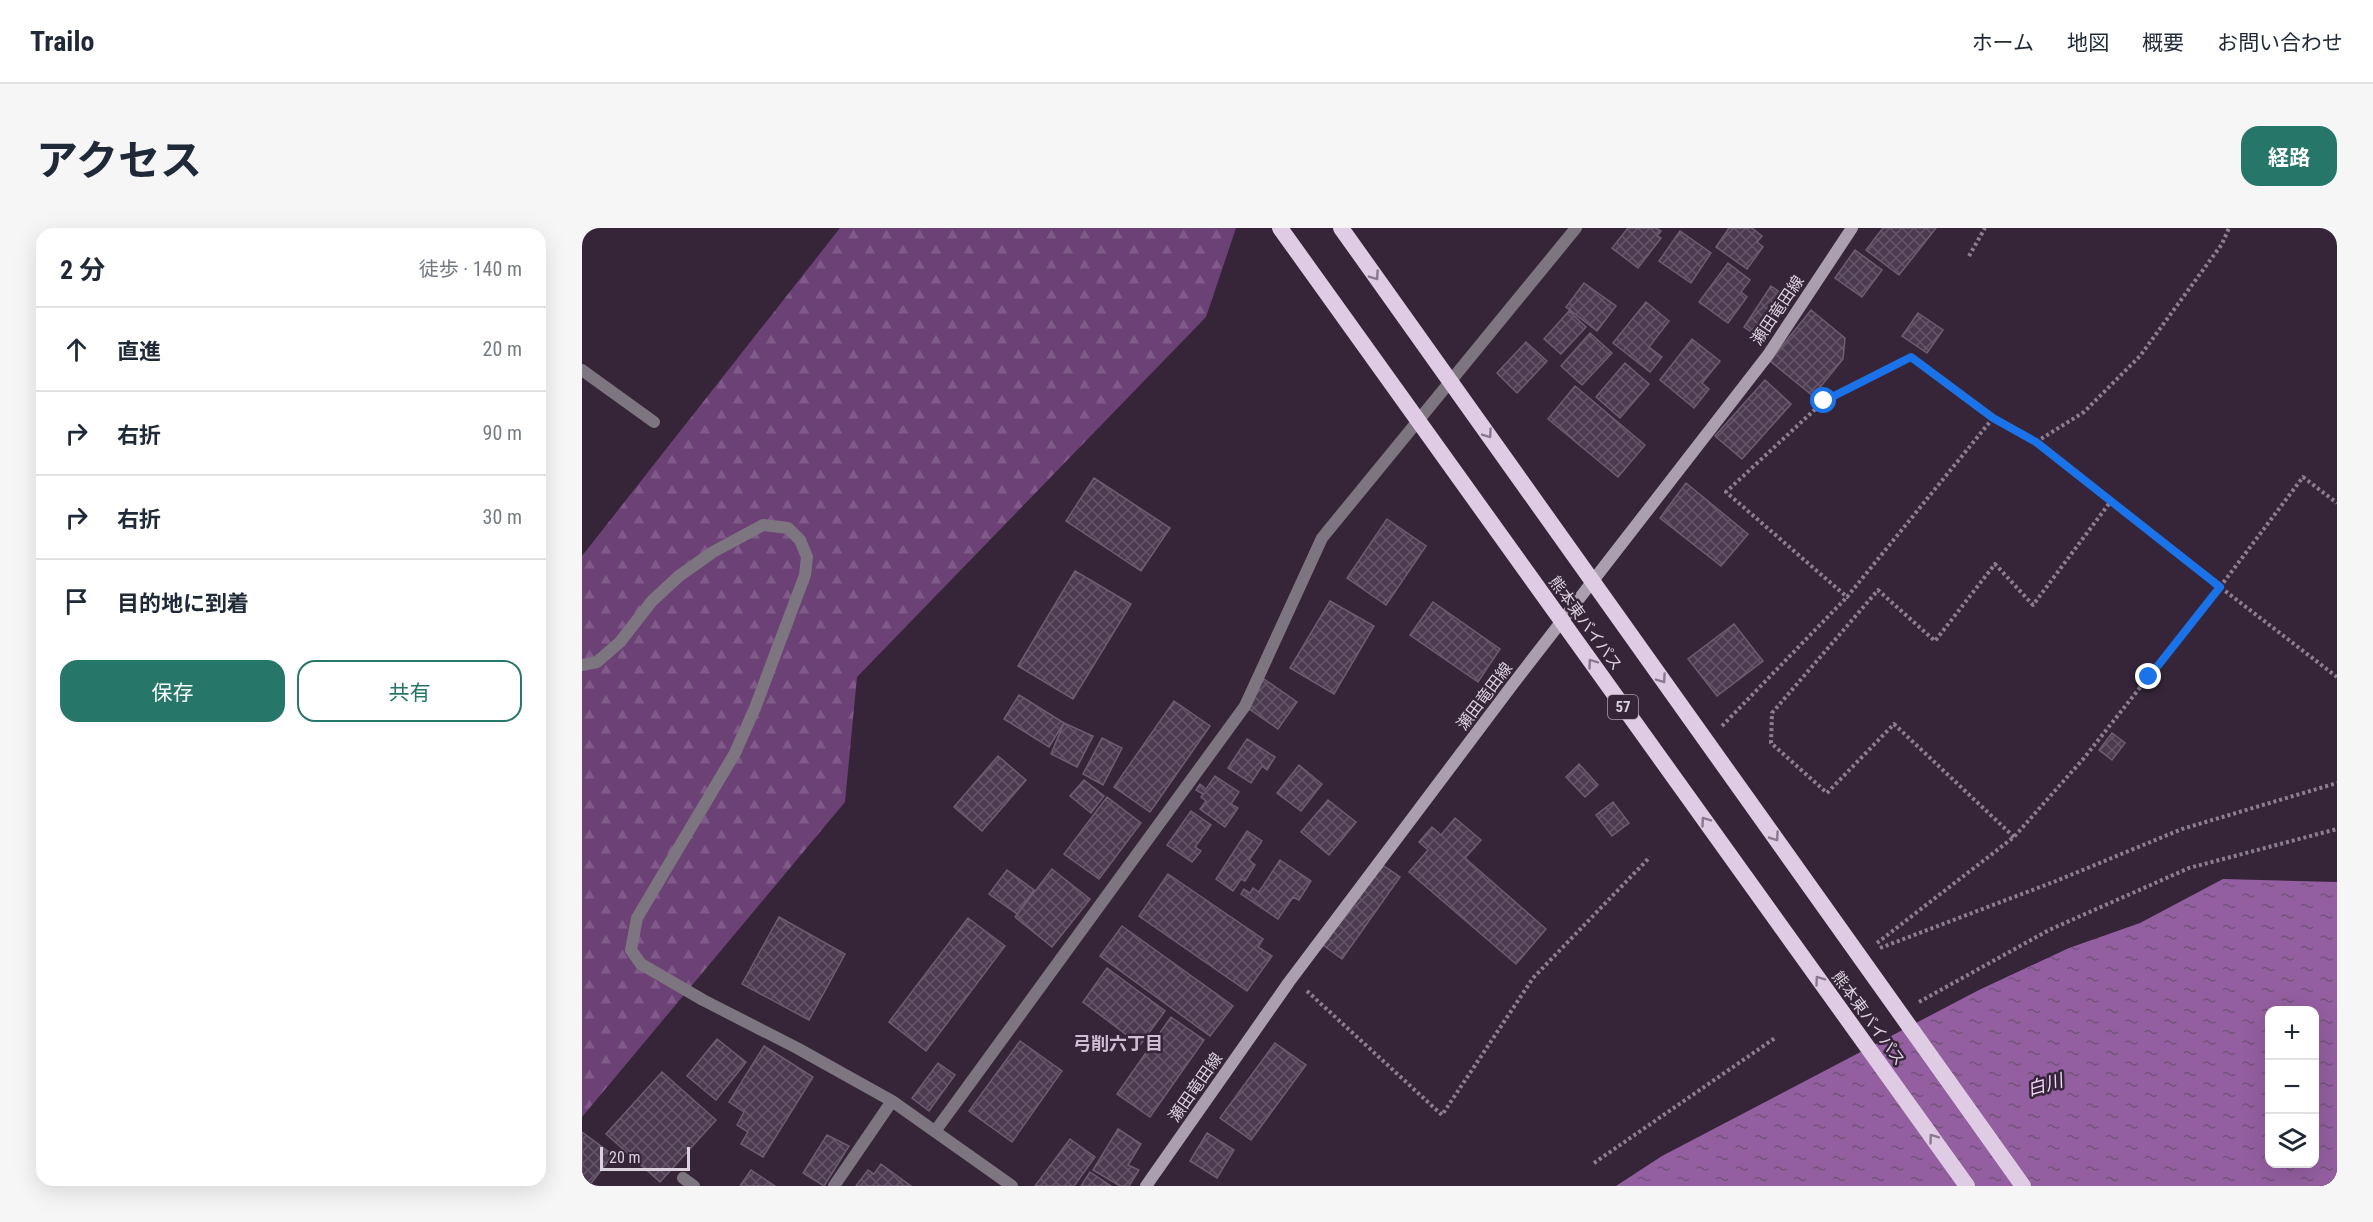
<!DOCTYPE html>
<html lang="ja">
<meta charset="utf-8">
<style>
:root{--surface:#fff;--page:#f6f6f7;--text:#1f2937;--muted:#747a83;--line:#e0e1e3;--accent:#27766a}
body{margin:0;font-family:"Roboto Condensed","Noto Sans JP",sans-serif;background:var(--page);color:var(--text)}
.controls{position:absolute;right:18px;bottom:18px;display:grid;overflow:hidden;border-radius:12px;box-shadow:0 6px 24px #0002}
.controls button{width:54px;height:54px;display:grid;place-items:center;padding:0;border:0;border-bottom:2px solid var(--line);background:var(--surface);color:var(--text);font:30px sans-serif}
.scale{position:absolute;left:18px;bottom:15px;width:90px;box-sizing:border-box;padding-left:6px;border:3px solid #dcd1de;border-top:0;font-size:16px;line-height:21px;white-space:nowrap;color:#dcd1de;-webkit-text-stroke:4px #362539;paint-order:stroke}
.stop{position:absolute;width:18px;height:18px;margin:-14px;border:4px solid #1a73e8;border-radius:50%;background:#fff}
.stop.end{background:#1a73e8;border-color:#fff;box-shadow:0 2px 6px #0008}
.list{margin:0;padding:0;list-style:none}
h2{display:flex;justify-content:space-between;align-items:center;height:78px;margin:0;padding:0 24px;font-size:26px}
h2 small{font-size:20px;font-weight:400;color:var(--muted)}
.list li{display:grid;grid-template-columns:39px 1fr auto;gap:18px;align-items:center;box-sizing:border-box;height:84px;padding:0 24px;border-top:2px solid var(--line)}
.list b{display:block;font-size:22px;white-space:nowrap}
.list em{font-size:20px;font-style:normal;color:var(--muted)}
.actions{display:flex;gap:12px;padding:18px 24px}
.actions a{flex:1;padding:14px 0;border:2px solid var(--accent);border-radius:18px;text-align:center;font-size:21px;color:var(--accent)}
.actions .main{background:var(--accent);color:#fff}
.icon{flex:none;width:33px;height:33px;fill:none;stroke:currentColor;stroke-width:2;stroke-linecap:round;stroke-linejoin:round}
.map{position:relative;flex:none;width:1755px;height:958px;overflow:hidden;border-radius:18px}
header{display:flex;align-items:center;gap:36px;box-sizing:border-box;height:84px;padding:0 30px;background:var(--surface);border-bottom:2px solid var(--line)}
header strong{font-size:28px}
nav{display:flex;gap:33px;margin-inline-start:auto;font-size:21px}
.intro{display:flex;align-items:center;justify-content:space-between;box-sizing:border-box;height:144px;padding:0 36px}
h1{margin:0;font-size:42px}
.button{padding:15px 27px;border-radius:18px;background:var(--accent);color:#fff;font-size:21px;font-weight:700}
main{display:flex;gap:36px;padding:0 36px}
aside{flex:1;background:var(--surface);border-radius:18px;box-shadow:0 6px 24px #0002}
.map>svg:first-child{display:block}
</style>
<header>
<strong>Trailo</strong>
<nav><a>ホーム</a><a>地図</a><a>概要</a><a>お問い合わせ</a></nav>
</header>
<div class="intro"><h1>アクセス</h1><a class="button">経路</a></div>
<main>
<aside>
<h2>2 分<small>徒歩 · 140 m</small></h2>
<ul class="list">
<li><svg class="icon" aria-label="ahead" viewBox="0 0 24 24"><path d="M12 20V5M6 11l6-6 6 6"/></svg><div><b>直進</b></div><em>20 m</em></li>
<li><svg class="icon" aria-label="right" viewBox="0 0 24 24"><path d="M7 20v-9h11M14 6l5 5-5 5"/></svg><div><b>右折</b></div><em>90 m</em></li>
<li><svg class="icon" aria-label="right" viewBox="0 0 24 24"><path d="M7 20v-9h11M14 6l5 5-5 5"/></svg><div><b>右折</b></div><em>30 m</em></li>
<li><svg class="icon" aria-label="arrive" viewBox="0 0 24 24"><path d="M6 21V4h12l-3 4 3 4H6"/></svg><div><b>目的地に到着</b></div></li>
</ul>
<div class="actions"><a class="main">保存</a><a>共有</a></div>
</aside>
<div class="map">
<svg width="1755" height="958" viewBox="0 0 1755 958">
<defs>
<pattern id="forest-firs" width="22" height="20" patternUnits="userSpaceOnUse" patternTransform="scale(1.5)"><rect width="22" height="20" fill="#6c4176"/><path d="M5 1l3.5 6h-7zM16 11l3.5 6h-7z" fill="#805b89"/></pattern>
<pattern id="water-ripples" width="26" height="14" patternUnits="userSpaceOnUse" patternTransform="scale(1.5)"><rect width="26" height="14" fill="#945fa0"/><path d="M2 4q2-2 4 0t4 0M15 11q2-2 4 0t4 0" fill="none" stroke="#73527b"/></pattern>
<pattern id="building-cross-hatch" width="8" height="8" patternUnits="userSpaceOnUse" patternTransform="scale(1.5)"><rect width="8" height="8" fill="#4c3b50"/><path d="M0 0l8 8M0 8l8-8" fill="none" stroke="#655669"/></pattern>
</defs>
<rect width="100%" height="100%" fill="#362539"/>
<path fill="url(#forest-firs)" d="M258,0H654L624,89L275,449L263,574L0,889V328Z"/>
<path fill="url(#water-ripples)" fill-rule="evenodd" d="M1641,651L1755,654V958H1034L1080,928L1397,762L1487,720L1558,695ZM1688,782H1732V936H1688Z"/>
<path fill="url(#building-cross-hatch)" stroke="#6e5c72" stroke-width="1.5" d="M1046,0H1074L1079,3L1075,8L1079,10L1056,40L1030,20Z
M1147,0H1170L1180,8L1175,14L1181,19L1165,41L1134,19Z
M1301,0H1354L1317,47L1284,22Z
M1098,3L1129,25L1109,55L1077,33Z
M1273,22L1300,42L1280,69L1253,50Z
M1146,35L1168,52L1159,64L1165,69L1146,95L1117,74Z
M1002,55L1034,78L1015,103L984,79Z
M1189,58L1202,67L1175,108L1162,99Z
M1064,74L1087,93L1067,119L1080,129L1068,144L1031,115Z
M1229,82L1263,110L1261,131L1231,168L1188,133Z
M987,83L1004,99L979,126L962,111Z
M1336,85L1361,102L1345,125L1320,108Z
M1008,105L1030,125L1000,157L979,138Z
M1110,111L1138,133L1120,155L1127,161L1112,180L1078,152Z
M944,114L965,133L935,165L915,145Z
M1043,135L1067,156L1038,190L1014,169Z
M1183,152L1209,176L1160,231L1133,208Z
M993,158L1063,217L1036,249L966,191Z
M512,250L588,300L559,343L484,293Z
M1104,255L1166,306L1139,338L1078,290Z
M805,291L844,318L804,377L765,350Z
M493,343L549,376L491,471L436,438Z
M748,373L792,398L752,466L708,440Z
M851,374L918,421L896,454L828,407Z
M1152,396L1181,433L1135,468L1106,431Z
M682,451L715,474L696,501L663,478Z
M437,467L482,495L467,519L422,491Z
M592,473L628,498L568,584L532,559Z
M482,495L511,508L495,539L469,526Z
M1530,505L1543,515L1530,532L1517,522Z
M520,510L540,520L521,557L501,546Z
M665,511L693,529L685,542L680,538L669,555L646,540Z
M416,528L444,552L400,603L372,579Z
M997,536L1016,557L1003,569L984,549Z
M717,537L740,556L719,583L695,565Z
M633,548L657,564L649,576L656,580L643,599L618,581L624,573L619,569L621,566L614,562L618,556L624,561Z
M502,552L522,568L509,585L488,568Z
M525,569L559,595L517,651L482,626Z
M746,572L774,594L747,627L719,604Z
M1031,574L1047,595L1030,608L1014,587Z
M609,583L629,597L613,619L619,623L610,634L585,617Z
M873,590L899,612L883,630L964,701L934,736L827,644L846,622L837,614L850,599L859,607Z
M665,603L680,613L667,632L673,637L663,653L659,651L651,663L634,651Z
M698,632L729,653L717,672L711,669L696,691L659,666L662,661L668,665L671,660L677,664Z
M799,636L818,649L760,731L741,717Z
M470,641L508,671L470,719L433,689Z
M425,642L452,662L435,686L407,666Z
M586,646L681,711L676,719L690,728L665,763L557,688Z
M197,689L263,726L227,792L160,756Z
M386,690L423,718L344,823L307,794Z
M540,698L651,778L628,808L518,728Z
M525,740L583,783L558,817L501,774Z
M589,789L622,812L568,889L535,866Z
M135,811L164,834L134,872L105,848Z
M438,813L480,843L430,914L387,883Z
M693,815L724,837L669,912L638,890Z
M182,818L231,849L181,929L159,916L166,904L155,897L162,884L147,874Z
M356,835L373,847L347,883L330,870Z
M80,844L134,892L78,954L24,906Z
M536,901L559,916L546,937L557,942L547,958H538L511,942Z
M0,904L31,927L7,958H0Z
M625,905L652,922L635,950L608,933Z
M245,907L267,918L242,958L221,945Z
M488,911L513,929L492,958H453Z
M299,936L329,958H274L286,942L292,946Z
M169,942L193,958H158Z
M508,944L529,958H499Z"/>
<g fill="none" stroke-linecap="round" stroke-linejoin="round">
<path stroke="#8c7f8f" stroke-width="4" stroke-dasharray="3 3" stroke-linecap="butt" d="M1387,28L1403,0
M1411,190L1265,369L1144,264L1242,173L1329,129L1411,190L1454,214L1502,184L1558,128L1640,16L1647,0
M1454,214L1638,359L1721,249L1755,275
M1140,498L1265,369
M1432,609L1312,496L1245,565L1189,515L1190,485L1296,362L1353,413L1413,336L1451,377L1529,273
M1295,715L1432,609L1502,530L1638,359L1755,449
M1298,720L1474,653L1600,601L1755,555
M725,763L860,887L951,750L1068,629
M1337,774L1467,702L1607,640L1755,601
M1012,935L1193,810"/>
<path stroke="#7d757f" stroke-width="12" d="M0,142L72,194
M0,437L15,434L38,414L70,373L97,348L131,324L181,297L206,300L218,312L225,329L223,347L173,480L153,525L55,690L49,722L59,736L121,772L215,820L310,873L430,958
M354,902L663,478L740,310L994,0
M101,950L112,958
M252,958L310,873"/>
<path stroke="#ab9eae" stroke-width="12" d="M564,958L707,754L931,456L1186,127L1270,0"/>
<path stroke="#dfcce4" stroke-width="16" d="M698,0L1385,958
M759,0L1441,958"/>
</g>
<defs><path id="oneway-chevron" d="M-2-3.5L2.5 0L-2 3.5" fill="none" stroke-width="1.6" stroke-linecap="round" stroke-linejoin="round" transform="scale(1.5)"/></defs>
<g stroke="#8a788e">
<use href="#oneway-chevron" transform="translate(793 48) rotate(55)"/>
<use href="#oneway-chevron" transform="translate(906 206) rotate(55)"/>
<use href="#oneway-chevron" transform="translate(1010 435) rotate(-126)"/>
<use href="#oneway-chevron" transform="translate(1080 451) rotate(55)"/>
<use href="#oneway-chevron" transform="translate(1123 593) rotate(-126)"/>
<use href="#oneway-chevron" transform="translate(1193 609) rotate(55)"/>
<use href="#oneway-chevron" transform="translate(1237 752) rotate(-126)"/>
<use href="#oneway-chevron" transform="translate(1351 910) rotate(-126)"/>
</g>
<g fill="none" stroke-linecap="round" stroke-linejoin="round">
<path stroke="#1a73e8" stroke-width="8" d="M1242,173L1329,129L1411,190L1454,214L1638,359L1567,449"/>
</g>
<g text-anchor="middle" stroke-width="5" stroke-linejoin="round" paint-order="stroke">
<rect fill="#362539" stroke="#aa9dac" stroke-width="1.5" x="1026" y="467" width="30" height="24" rx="4.5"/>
<g font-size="15" font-weight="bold" fill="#dcd1de">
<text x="1041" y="484">57</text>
</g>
<g font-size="16" fill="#dcd1de" stroke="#362539">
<text transform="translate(1195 82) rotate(-56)" y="6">瀬田竜田線</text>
<text transform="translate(1004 395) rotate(54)" y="6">熊本東バイパス</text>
<text transform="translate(902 468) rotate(-53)" y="6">瀬田竜田線</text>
<text transform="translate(1287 790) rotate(54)" y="6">熊本東バイパス</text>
<text transform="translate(613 859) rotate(-55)" y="6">瀬田竜田線</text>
</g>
<g font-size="18" font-weight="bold" fill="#d1bcd5" stroke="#362539">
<text x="536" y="822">弓削六丁目</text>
</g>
<g font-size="18" font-style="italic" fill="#f3d6fa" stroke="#362539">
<text transform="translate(1463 857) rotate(-16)" y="6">白川</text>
</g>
</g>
</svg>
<div class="controls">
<button>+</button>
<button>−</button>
<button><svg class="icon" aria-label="layers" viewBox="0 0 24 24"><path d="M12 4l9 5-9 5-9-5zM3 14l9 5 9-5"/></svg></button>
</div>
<div class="scale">20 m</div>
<div class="stop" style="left:1242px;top:173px"></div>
<div class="stop end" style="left:1567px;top:449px"></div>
</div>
</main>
